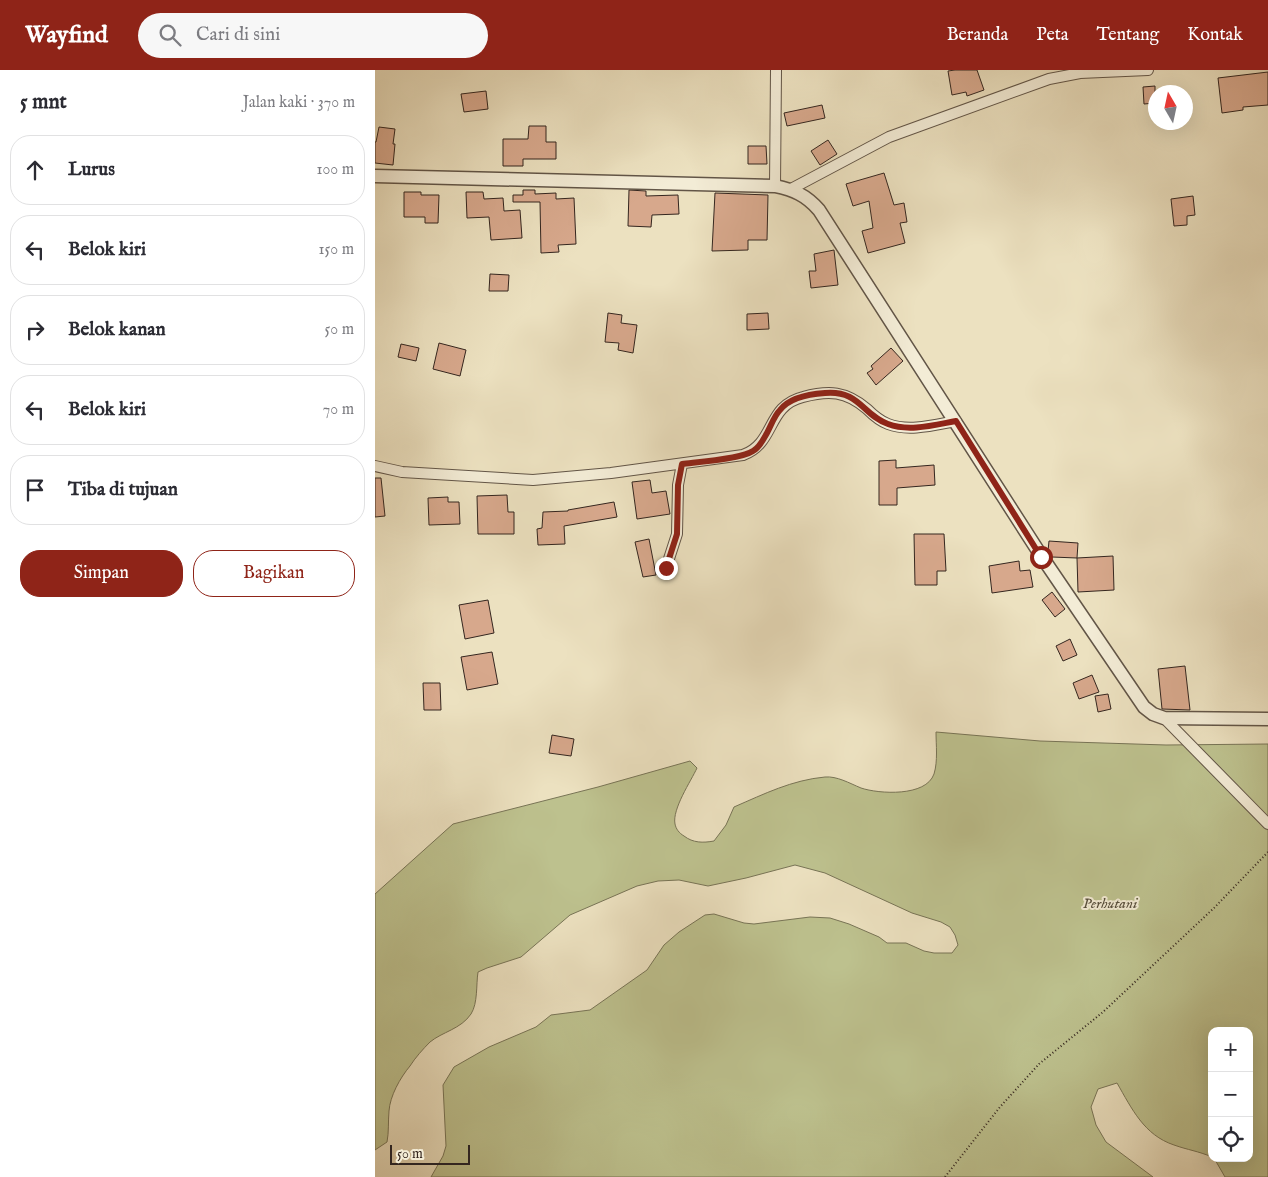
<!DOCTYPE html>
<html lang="id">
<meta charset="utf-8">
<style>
:root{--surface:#fff;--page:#f7f7f7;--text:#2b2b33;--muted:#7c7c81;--line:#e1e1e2;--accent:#8f2418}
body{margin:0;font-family:"IM FELL English",serif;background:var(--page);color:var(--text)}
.controls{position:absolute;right:15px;bottom:15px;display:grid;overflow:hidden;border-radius:10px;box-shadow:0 5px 20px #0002}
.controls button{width:45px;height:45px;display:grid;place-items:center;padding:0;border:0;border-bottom:1px solid var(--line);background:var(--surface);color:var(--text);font:25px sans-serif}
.compass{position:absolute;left:773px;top:15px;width:45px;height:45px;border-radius:50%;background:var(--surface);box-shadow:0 5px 20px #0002;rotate:351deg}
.scale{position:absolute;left:15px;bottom:12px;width:80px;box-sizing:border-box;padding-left:5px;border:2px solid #34261f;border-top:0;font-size:14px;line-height:18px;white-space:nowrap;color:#34261f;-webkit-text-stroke:4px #f3ecd6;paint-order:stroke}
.stop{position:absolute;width:15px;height:15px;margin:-11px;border:4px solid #8f2418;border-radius:50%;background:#fff}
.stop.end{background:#8f2418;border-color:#fff;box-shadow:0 1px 5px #0008}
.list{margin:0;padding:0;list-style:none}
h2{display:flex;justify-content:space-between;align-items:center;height:65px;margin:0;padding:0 20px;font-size:21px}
h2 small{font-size:16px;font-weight:400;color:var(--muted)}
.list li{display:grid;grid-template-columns:32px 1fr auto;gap:15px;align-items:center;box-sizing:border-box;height:70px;margin:0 10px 10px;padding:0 10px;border:1px solid var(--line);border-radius:20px}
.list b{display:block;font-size:19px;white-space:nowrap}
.list em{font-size:16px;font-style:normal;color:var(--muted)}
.actions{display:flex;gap:10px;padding:15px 20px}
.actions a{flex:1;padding:11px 0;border:1px solid var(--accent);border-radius:20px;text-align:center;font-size:18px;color:var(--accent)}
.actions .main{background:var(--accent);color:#fff}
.icon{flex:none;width:28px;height:28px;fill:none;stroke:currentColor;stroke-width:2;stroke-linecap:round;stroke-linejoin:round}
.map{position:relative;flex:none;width:893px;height:1107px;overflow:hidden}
header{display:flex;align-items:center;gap:30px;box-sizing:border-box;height:70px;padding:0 25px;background:var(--accent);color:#fff}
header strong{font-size:24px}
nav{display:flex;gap:28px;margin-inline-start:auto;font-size:18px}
.search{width:350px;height:45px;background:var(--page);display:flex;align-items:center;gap:12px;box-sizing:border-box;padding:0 18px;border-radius:28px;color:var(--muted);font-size:19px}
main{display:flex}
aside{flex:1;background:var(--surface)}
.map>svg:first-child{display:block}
</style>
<header>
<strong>Wayfind</strong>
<div class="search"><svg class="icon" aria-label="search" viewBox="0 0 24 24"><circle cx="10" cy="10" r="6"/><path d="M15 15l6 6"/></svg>Cari di sini</div>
<nav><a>Beranda</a><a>Peta</a><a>Tentang</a><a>Kontak</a></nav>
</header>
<main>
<aside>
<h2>5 mnt<small>Jalan kaki · 370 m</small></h2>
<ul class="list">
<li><svg class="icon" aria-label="ahead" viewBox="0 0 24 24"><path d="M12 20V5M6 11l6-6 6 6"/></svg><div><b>Lurus</b></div><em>100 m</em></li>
<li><svg class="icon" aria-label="left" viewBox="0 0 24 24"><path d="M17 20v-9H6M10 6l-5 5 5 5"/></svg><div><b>Belok kiri</b></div><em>150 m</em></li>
<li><svg class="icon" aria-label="right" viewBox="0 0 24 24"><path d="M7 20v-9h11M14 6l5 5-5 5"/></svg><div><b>Belok kanan</b></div><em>50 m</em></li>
<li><svg class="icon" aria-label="left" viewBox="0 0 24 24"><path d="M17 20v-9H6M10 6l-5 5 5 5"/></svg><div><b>Belok kiri</b></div><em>70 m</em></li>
<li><svg class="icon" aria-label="arrive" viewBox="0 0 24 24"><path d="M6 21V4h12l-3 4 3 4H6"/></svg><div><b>Tiba di tujuan</b></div></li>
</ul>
<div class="actions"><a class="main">Simpan</a><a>Bagikan</a></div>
</aside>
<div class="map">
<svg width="893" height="1107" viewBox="0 0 893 1107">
<rect width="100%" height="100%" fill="#ece1c0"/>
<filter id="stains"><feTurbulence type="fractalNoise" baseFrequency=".004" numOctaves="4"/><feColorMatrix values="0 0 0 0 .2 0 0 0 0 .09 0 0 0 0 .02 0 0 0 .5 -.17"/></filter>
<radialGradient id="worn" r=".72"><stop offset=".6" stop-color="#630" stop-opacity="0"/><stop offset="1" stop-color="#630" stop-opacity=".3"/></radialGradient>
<path fill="#bdc18e" stroke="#787456" d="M561,662L665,671L791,675L893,674V1107H850L839,1088H874V961H837V1087C823,1081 813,1080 799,1075C769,1065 757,1039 742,1013L723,1019L716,1037L721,1055L731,1072L778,1107H56L68,1086L71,1076L68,1015L79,997L114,977L161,957L176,945L215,940L272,900L289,875L304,862L330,845L339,844L369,853L379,854L435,847L455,848L474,854L504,867L512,873H531L549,881L559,883H577L583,875L580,865L575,857L566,852L537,843L450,803L420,795L371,808L333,816L304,810L283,811L262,816L195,845L146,887L112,898L103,902C101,915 103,933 96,944C86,959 67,962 55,972C48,979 40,988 35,996C25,1008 15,1026 14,1041C13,1052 14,1062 12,1072L0,1080V824L78,754L223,717L315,691L322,698C316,711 297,739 300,754C301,759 304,763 309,766C318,773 328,773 339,771L351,755L359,737C389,724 417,710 450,707C462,706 474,713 486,718C504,724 551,727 559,704C563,691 561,675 561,662Z"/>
<path fill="#d7a88c" stroke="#34261f" d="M580,0H602L609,20L592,26L591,22L577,25L573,1Z
M893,2V35L868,37V40L847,43L843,8Z
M780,16V33L769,34L768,17Z
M111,21L113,39L89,42L86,24Z
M447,35L450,48L412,56L409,43Z
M154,56H171V72H181V89H148V96H128V69H153Z
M4,57L20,59L18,74H20L18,95L0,93V72H1Z
M453,70L462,84L445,95L436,81Z
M373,76H391L392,94H373Z
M509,103L519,135L529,133L532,152L525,153L530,173L493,183L487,161L498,158L494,131L478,136L471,114Z
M148,120H160V124L181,123V129L199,128L201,174L183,175L184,182L166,183L165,132H138V125H148Z
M254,120L271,121V126L303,125L304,144L277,145L276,157L253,156Z
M29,122H46V125H64L63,153H50V147H29Z
M91,122H108L109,129L128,128L129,141L145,140L147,168L116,170L114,147L92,148Z
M340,123L393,125L392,170H373V180L337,181Z
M818,126L820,145L812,146V155L799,156L796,129Z
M459,180L463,215L436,218L434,201H441L439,184Z
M115,204L134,205L133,221H114Z
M233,243L247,245L246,253L262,255L258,283L243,280L244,273L230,272Z
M393,243L394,259L372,260V244Z
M64,273L91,280L85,306L58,299Z
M26,274L44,278L41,291L23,287Z
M516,278L528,291L501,315L492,303L498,299L496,296Z
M521,390V398L559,395L560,415L522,418V435H504V391Z
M0,408H6L10,446L0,447Z
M275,410L277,423L291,421L295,444L262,449L257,412Z
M132,425L133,442H139V464H103L102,426Z
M73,427V432H84L85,454L54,455L53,428Z
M239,432L242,447L189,456L190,474L163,475L162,459L167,458L168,442L193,441V440Z
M539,464H569L571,501H562V515H540Z
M274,469L281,505L268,507L260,472Z
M674,471L703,473L702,488L677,487L673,481Z
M738,486L739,520L703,522L702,488Z
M644,491L645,501L655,500L658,517L617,523L614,496Z
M677,522L690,539L680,547L667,530Z
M113,530L119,563L90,569L84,535Z
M695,569L702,585L688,591L681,576Z
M117,582L123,614L92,620L86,587Z
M810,596L815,640L787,639L783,599Z
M717,605L724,622L704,629L698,613Z
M48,613H65L66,640H49Z
M733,624L736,639L723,642L720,626Z
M177,665L199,669L196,686L174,683Z"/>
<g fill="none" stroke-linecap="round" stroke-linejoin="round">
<defs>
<path id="minor" d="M400,116L401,0
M416,119L514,67L674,9L705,3L773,0
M0,396L27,402L158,410L236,403L368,385C401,373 391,336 428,327C454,320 471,321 492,339C498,345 505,351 513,354C534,362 559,355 581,351
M291,498L302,464L303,415L307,394
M789,648L893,754"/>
<path id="tertiary" d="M0,106L400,116C419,120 431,125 444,140L667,487L769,637L778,644L789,648L893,649"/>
</defs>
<use href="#minor" stroke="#625547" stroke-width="12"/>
<use href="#tertiary" stroke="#625547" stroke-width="15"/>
<path stroke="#34261f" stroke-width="2" stroke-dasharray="1 2.5" stroke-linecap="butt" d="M570,1107L625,1037L664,994L728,942L839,838L893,782"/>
<use href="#minor" stroke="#f3ecd6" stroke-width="10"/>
<use href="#tertiary" stroke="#f3ecd6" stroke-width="12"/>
</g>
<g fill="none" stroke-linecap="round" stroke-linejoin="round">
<path stroke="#8f2418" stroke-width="6" d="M291,498L302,464L303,415L307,394C323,392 366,389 378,381C385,377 388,370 392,363C396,356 399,346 405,340C415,327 435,324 450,323C485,320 487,345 513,354C534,362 559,355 581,351L666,487"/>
</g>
<g text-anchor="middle" stroke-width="4" stroke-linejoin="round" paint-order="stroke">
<g font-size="15" font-style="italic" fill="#564d3b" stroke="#f3ecd6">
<text x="735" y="838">Perhutani</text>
</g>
</g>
<rect width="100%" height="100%" filter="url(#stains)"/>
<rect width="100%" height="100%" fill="url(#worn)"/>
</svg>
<div class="controls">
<button>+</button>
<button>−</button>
<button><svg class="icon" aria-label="locate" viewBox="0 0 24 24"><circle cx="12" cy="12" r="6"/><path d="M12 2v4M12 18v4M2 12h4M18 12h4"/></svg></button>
</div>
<svg class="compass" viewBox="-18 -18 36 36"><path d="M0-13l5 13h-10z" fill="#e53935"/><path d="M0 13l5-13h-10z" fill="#7c7c81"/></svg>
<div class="scale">50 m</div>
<div class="stop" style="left:666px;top:487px"></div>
<div class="stop end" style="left:291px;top:498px"></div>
</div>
</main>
